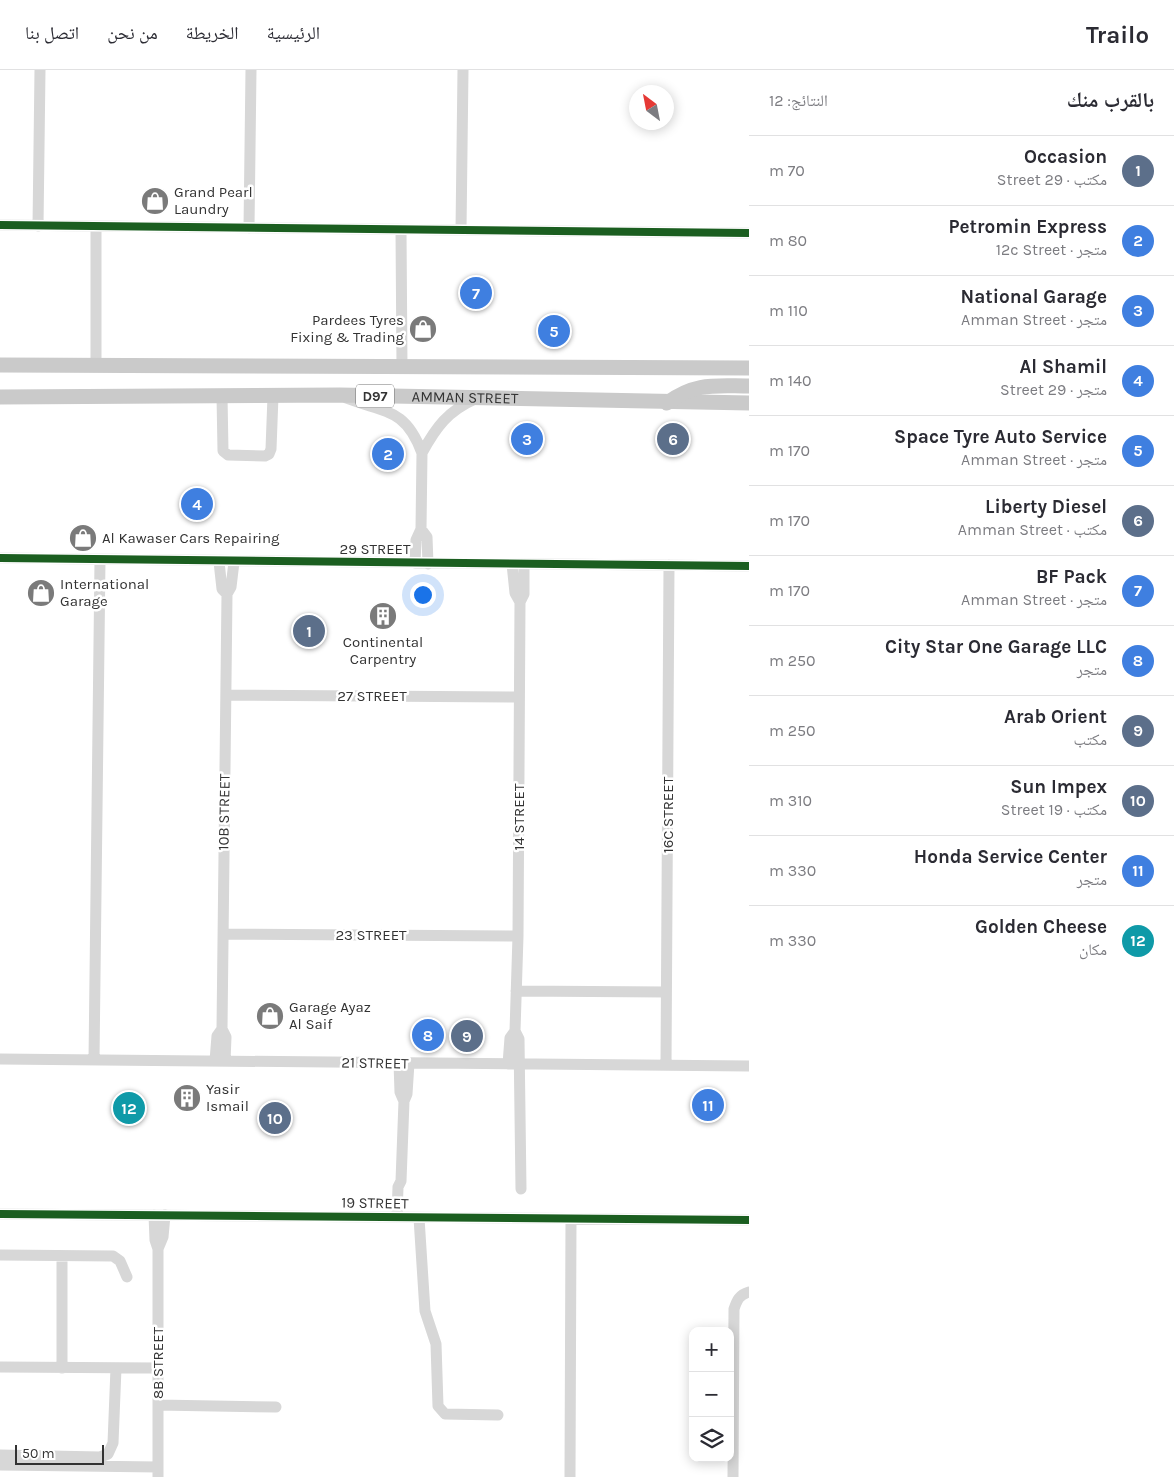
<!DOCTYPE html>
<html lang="ar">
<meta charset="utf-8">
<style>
:root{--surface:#fff;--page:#f7f7f7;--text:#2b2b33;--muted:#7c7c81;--line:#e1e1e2;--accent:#111827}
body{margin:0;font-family:Karla,"Noto Naskh Arabic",sans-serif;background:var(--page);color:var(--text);direction:rtl}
.controls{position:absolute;right:15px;bottom:15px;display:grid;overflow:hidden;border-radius:10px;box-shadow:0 2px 12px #0003}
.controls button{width:45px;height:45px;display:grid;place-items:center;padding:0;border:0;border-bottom:1px solid var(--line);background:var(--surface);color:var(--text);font:25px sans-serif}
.compass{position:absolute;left:629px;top:15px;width:45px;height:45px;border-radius:50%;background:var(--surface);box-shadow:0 2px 12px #0003;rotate:328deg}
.scale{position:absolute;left:15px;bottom:12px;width:89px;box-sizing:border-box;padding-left:5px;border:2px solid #333;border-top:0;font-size:14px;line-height:18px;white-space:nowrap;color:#333;-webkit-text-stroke:4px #fff;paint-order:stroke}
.you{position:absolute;left:422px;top:524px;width:18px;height:18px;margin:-12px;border:4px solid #fff;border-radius:50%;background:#1a73e8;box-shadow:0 0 0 8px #1a73e833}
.badge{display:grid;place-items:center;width:32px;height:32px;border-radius:50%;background:var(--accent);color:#fff;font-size:16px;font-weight:700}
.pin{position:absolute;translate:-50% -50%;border:2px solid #fff;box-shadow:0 1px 5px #0006}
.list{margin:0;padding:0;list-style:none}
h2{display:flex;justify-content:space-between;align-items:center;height:65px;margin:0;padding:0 20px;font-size:21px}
h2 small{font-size:16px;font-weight:400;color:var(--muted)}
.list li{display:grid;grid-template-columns:32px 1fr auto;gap:15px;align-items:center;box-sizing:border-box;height:70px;padding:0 20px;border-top:1px solid var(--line)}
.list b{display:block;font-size:19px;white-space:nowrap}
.list p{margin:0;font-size:16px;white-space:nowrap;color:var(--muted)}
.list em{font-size:16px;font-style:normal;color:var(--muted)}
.icon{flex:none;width:28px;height:28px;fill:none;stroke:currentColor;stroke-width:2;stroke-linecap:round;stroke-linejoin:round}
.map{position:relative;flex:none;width:749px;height:1407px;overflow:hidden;direction:ltr}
header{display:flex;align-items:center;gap:30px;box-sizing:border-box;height:70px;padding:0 25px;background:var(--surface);border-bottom:1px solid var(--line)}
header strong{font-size:24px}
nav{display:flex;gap:28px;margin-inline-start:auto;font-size:18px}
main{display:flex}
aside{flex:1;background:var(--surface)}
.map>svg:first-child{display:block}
</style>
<header>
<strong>Trailo</strong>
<nav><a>الرئيسية</a><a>الخريطة</a><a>من نحن</a><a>اتصل بنا</a></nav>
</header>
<main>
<aside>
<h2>بالقرب منك<small>النتائج: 12</small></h2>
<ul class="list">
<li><span class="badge" style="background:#5c6f8a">1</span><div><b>Occasion</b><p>مكتب · 29 Street</p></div><em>70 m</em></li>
<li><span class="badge" style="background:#3f7fe0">2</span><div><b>Petromin Express</b><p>متجر · 12c Street</p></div><em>80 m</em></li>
<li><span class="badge" style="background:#3f7fe0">3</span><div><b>National Garage</b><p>متجر · Amman Street</p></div><em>110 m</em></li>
<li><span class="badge" style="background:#3f7fe0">4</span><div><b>Al Shamil</b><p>متجر · 29 Street</p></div><em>140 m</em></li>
<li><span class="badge" style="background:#3f7fe0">5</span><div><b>Space Tyre Auto Service</b><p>متجر · Amman Street</p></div><em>170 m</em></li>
<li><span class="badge" style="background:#5c6f8a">6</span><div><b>Liberty Diesel</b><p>مكتب · Amman Street</p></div><em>170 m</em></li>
<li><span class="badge" style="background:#3f7fe0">7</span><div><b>BF Pack</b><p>متجر · Amman Street</p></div><em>170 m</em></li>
<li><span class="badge" style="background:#3f7fe0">8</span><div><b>City Star One Garage LLC</b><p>متجر</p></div><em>250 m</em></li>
<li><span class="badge" style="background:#5c6f8a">9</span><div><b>Arab Orient</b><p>مكتب</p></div><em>250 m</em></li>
<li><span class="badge" style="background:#5c6f8a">10</span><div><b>Sun Impex</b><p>مكتب · 19 Street</p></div><em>310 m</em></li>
<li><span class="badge" style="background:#3f7fe0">11</span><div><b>Honda Service Center</b><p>متجر</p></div><em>330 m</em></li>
<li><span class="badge" style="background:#0f9aa8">12</span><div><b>Golden Cheese</b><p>مكان</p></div><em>330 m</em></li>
</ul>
</aside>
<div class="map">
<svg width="749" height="1407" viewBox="0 0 749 1407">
<rect width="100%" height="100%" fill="#fff"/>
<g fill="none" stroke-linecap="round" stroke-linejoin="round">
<path stroke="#d7d7d7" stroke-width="11" d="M0,155L749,163
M38,156L40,0
M96,157V295
M249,158L251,0
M401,160L402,297
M461,160L463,0
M222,326L223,381L228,385L265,386L269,384L271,379L273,326
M346,328C384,343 405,337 422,383L421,459L416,470L415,493
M422,383C436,357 448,341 475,329
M421,459L427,467L428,494
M0,488L749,496
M219,492L222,519L227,524
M512,494L515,523L520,532
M226,625L519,627
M223,864L518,866
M516,921L666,922
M222,959L226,967L225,991
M515,961L519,969L521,1119
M0,989L749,996
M94,990L100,490
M215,991L217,966L222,959L227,524L231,517L234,492
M399,993L400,1022L403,1029
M508,994L510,968L515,961L518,866L520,532L524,524V494
M666,995L669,495
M0,1144L749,1150
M154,1145L155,1170L158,1179V1407
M397,1147L398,1117L401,1111L404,1031L407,1024L409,993
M419,1148L425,1241L436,1274L438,1336L445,1344L498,1345
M158,1179L163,1167L165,1145
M0,1185L113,1186L120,1191L127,1207
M0,1297L158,1298
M62,1298V1186
M158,1335L276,1337
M0,1385L100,1387L108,1384L113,1373L116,1298
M0,1395L158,1397
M570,1407L571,1149
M733,1407L734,1239C737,1230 739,1225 749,1222"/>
<g stroke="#cacaca" stroke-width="15">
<path d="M0,295L749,298"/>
<path id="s1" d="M0,327L340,325L749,333"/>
<path d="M667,333C696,312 715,316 749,316"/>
</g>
<defs>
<path id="cycleway" d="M0,155L749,163
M0,488L749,496
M0,1144L749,1150"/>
</defs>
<use href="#cycleway" stroke="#fff" stroke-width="11"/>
<use href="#cycleway" stroke="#1b5e20" stroke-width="8"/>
</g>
<defs>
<symbol id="shop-disc" viewBox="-11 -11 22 22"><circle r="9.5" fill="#7a7a7a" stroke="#fff"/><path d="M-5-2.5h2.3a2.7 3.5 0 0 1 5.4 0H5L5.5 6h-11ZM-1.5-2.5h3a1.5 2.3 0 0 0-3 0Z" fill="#fff"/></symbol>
<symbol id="building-disc" viewBox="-11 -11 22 22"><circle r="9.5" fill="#7a7a7a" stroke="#fff"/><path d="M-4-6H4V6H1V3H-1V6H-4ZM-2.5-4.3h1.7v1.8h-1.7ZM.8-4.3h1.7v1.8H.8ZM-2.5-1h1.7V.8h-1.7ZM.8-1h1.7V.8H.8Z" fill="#fff"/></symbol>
</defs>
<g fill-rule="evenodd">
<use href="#shop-disc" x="139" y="115" width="32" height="32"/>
<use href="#shop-disc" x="407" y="243" width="32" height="32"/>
<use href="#shop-disc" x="67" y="452" width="32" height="32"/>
<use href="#shop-disc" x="25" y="507" width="32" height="32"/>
<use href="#building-disc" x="367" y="530" width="32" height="32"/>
<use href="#shop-disc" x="254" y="930" width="32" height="32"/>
<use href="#building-disc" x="171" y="1012" width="32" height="32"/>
</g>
<g text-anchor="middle" stroke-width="5" stroke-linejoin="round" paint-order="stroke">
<rect fill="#fff" stroke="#707070" stroke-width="1" x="356" y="314.5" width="38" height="23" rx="4"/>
<g font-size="14" font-weight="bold" fill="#333">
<text x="375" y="331">D97</text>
</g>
<g font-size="15" fill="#333" stroke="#fff" text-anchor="start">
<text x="174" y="127">Grand Pearl<tspan x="174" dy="17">Laundry</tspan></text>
<text x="404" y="255" text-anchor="end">Pardees Tyres<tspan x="404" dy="17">Fixing &amp; Trading</tspan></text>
<text x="102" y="473">Al Kawaser Cars Repairing</text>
<text x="60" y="519">International<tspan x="60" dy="17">Garage</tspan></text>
<text x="383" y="577" text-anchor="middle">Continental<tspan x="383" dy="17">Carpentry</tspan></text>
<text x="289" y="942">Garage Ayaz<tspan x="289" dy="17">Al Saif</tspan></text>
<text x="206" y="1024">Yasir<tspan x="206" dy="17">Ismail</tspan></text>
</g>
<g font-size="15" fill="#333" stroke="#fff">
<text dy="5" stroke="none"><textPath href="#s1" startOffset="465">AMMAN STREET</textPath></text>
<text x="375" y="484">29 STREET</text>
<text x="372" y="631">27 STREET</text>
<text transform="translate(224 742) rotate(-89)" y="5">10B STREET</text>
<text transform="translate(668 745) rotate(-90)" y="5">16C STREET</text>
<text transform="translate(519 747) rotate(-90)" y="5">14 STREET</text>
<text x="371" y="870">23 STREET</text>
<text transform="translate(375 993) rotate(1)" y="5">21 STREET</text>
<text transform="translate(375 1133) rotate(1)" y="5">19 STREET</text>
<text transform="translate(158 1293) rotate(-90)" y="5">8B STREET</text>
</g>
</g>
</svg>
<div class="controls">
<button>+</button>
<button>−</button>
<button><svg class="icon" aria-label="layers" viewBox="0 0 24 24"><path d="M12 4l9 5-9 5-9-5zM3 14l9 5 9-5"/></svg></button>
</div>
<svg class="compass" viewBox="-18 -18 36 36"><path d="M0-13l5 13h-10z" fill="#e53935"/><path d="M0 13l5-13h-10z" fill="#7c7c81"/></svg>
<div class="scale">50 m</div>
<div class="you"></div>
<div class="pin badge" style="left:309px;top:561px;background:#5c6f8a">1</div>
<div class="pin badge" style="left:388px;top:384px;background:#3f7fe0">2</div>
<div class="pin badge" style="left:527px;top:369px;background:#3f7fe0">3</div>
<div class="pin badge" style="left:197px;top:434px;background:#3f7fe0">4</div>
<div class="pin badge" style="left:554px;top:261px;background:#3f7fe0">5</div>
<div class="pin badge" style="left:673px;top:369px;background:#5c6f8a">6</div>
<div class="pin badge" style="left:476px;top:223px;background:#3f7fe0">7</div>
<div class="pin badge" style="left:428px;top:965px;background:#3f7fe0">8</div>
<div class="pin badge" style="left:467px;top:966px;background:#5c6f8a">9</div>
<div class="pin badge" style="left:275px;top:1048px;background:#5c6f8a">10</div>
<div class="pin badge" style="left:708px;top:1035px;background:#3f7fe0">11</div>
<div class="pin badge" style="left:129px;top:1038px;background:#0f9aa8">12</div>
</div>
</main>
